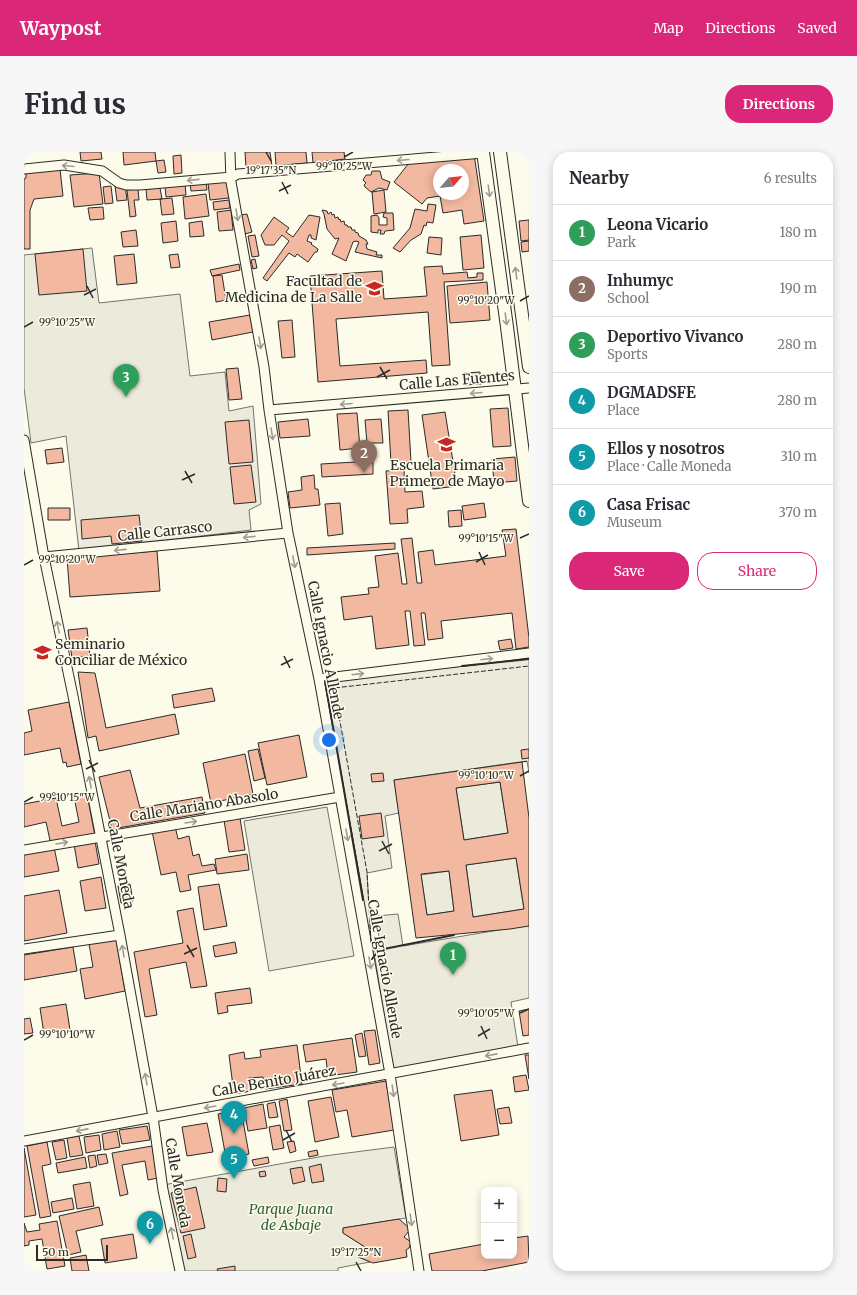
<!DOCTYPE html>
<meta charset="utf-8">
<style>
:root{--surface:#fff;--page:#f7f7f7;--text:#2b2b33;--muted:#7c7c81;--line:#e1e1e2;--accent:#db2777}
body{margin:0;font-family:Merriweather,serif;background:var(--page);color:var(--text)}
.controls{position:absolute;right:12px;bottom:12px;display:grid;overflow:hidden;border-radius:8px;box-shadow:0 2px 10px #0003}
.controls button{width:36px;height:36px;display:grid;place-items:center;padding:0;border:0;border-bottom:1px solid var(--line);background:var(--surface);color:var(--text);font:20px sans-serif}
.compass{position:absolute;left:409px;top:12px;width:36px;height:36px;border-radius:50%;background:var(--surface);box-shadow:0 2px 10px #0003;rotate:62deg}
.scale{position:absolute;left:12px;bottom:10px;width:72px;box-sizing:border-box;padding-left:4px;border:2px solid #2b2b2b;border-top:0;font-size:11px;line-height:14px;white-space:nowrap;color:#2b2b2b;-webkit-text-stroke:3px #fdfbea;paint-order:stroke}
.you{position:absolute;left:305px;top:588px;width:14px;height:14px;margin:-10px;border:3px solid #fff;border-radius:50%;background:#1a73e8;box-shadow:0 0 0 6px #1a73e833}
.badge{display:grid;place-items:center;width:26px;height:26px;border-radius:50%;background:var(--accent);color:#fff;font-size:13px;font-weight:700}
.pin{position:absolute;translate:-50% -33px;filter:drop-shadow(0 1px 2px #0008)}
.pin::after{content:'';position:absolute;top:21px;width:14px;height:12px;background:inherit;clip-path:polygon(0 0,100% 0,50% 100%)}
.list{margin:0;padding:0;list-style:none}
h2{display:flex;justify-content:space-between;align-items:center;height:52px;margin:0;padding:0 16px;font-size:17px}
h2 small{font-size:13px;font-weight:400;color:var(--muted)}
.list li{display:grid;grid-template-columns:26px 1fr auto;gap:12px;align-items:center;box-sizing:border-box;height:56px;padding:0 16px;border-top:1px solid var(--line)}
.list b{display:block;font-size:15px;white-space:nowrap}
.list p{margin:0;font-size:13px;white-space:nowrap;color:var(--muted)}
.list em{font-size:13px;font-style:normal;color:var(--muted)}
.actions{display:flex;gap:8px;padding:12px 16px}
.actions a{flex:1;padding:9px 0;border:1px solid var(--accent);border-radius:16px;text-align:center;font-size:14px;color:var(--accent)}
.actions .main{background:var(--accent);color:#fff}
.map{position:relative;flex:none;width:505px;height:1119px;overflow:hidden;border-radius:16px}
header{display:flex;align-items:center;gap:24px;box-sizing:border-box;height:56px;padding:0 20px;background:var(--accent);color:#fff}
header strong{font-size:19px}
nav{display:flex;gap:22px;margin-inline-start:auto;font-size:14px}
.intro{display:flex;align-items:center;justify-content:space-between;box-sizing:border-box;height:96px;padding:0 24px}
h1{margin:0;font-size:28px}
.button{padding:10px 18px;border-radius:16px;background:var(--accent);color:#fff;font-size:14px;font-weight:700}
main{display:flex;gap:24px;padding:0 24px}
aside{flex:1;background:var(--surface);border-radius:16px;box-shadow:0 2px 10px #0003}
.map>svg:first-child{display:block}
</style>
<header>
<strong>Waypost</strong>
<nav><a>Map</a><a>Directions</a><a>Saved</a></nav>
</header>
<div class="intro"><h1>Find us</h1><a class="button">Directions</a></div>
<main>
<div class="map">
<svg width="505" height="1119" viewBox="0 0 505 1119">
<rect width="100%" height="100%" fill="#fdfbea"/>
<path fill="#ecebdb" stroke="#74746e" d="M68,96L75,151L156,142L166,224L201,220L205,259L229,254L237,352L225,358L227,378L55,399L42,284L7,291L0,236V103Z
M505,507V621L503,609L370,628L375,661L361,664L368,716L343,721L348,805L355,785L352,764L374,762L379,794L505,773V846L487,850L494,895L369,918L351,806L347,807L335,722L301,529Z
M303,655L330,804L245,819L220,669Z
M370,995L382,1066L319,1076V1081L341,1095L335,1105L346,1110L314,1116V1119H158L139,1033L300,1004Z"/>
<path fill="#eceadb" stroke="#74746e" d="M476,630L484,681L440,688L432,636Z
M492,706L500,757L449,765L442,713Z
M425,719L430,759L403,763L397,723Z"/>
<path fill="#f2b8a0" stroke="#2b2b2b" fill-rule="evenodd" d="M56,0H77L78,7L57,9Z
M99,0H131L132,9L100,13Z
M221,0H246L248,14L222,16Z
M251,0H282L283,11L252,14Z
M288,0H320L321,7L289,11Z
M450,2L460,69L440,72L438,58L419,61L416,44L403,46L398,52L370,30L385,11ZM415,18H439V42H415Z
M157,3L158,21L150,22L149,4Z
M140,8L142,20L134,21L132,9Z
M36,17L39,44L10,47L6,58V97H0V27L2,26V20Z
M348,19H356L358,27L366,30L363,38L355,36L347,40L341,35L340,33L342,31L339,28L342,23H347Z
M75,21L79,52L50,55L46,23Z
M182,29L183,38L167,39L166,31Z
M203,29L205,46L186,48L184,31Z
M161,32L162,43L142,45L141,35Z
M101,33L103,48L93,49L91,34Z
M87,34L89,51L81,52L79,35Z
M136,36L138,47L123,48L122,37Z
M114,37L115,48H110L112,64L106,65L103,38Z
M360,38L362,60L350,62L348,40Z
M182,42L185,64L161,67L159,45Z
M148,46L150,62L138,63L136,47Z
M205,48L206,56L190,58L189,50Z
M404,52L412,53L409,71L403,70L402,74L400,73L397,82L387,88L376,100L369,96L386,76L391,57L403,59Z
M79,55L80,67L66,68L64,56Z
M207,58L209,78L195,79L193,60Z
M298,58L303,59L304,62L307,60L308,63L310,62L311,66L314,65L315,68L316,67L317,70L320,69L321,73H323L324,75H327L328,78H331V80L334,81L335,84L342,88L344,92H342L343,97L353,100L352,103H358V106L331,100L335,90L332,89L329,90L322,109L308,102L315,86L311,87L303,77L300,62Z
M360,61H369L370,78L361,79L360,82H356L357,78H354V81L347,80V64L353,63L355,66V73H363V66L359,65Z
M223,62L228,80L221,82L217,63Z
M285,63L296,65L292,88L287,86V83H285L283,89L288,91L287,92L294,97L293,100H291L284,110L273,102L271,105L265,101L243,129L239,126L265,89L258,83L250,93H241L237,83L250,65L265,76L262,80L269,85Z
M505,68V88L497,89L495,69Z
M152,69L154,89L139,91L137,71Z
M178,69L180,84L166,85L165,71Z
M112,78L114,94L99,95L97,80Z
M231,83L235,104L228,105L224,84Z
M457,83L460,116L439,118L436,85Z
M405,85L418,86L417,103L403,101Z
M505,89V99L498,100L497,90Z
M59,97L63,139L15,143L11,102Z
M110,102L113,131L93,133L90,104Z
M154,102L156,115L147,116L145,103Z
M231,107L233,116L229,117L227,108Z
M215,112L216,118L188,124L186,118Z
M418,114L419,122L443,120L444,126L453,125V121H459V128L420,130L426,213L408,214L404,160L312,167L316,214L402,208L403,221L294,230L286,124L358,119L360,147L403,144L400,115Z
M198,123L202,148L192,150L189,124Z
M463,130L466,168L426,171L423,134Z
M226,163L229,180L188,188L185,170Z
M268,168L271,205L258,206L254,169Z
M214,216L218,247L205,248L202,217Z
M456,220L457,232L441,233L440,221Z
M484,256L487,294L469,295L466,257Z
M384,258L387,310L367,311L364,259Z
M421,260L433,334L409,337L398,263Z
M333,261L336,296L316,298L313,262Z
M284,267L286,284L256,286L254,270Z
M357,267L359,291H343L341,268Z
M225,268L229,310L205,312L201,270Z
M38,296L40,310L23,312L21,298Z
M491,305L493,329L470,331L468,307Z
M349,309V322L298,325L297,312Z
M227,313L232,350L210,352L206,315Z
M380,318L381,340L398,339L400,355L383,357L384,371L366,372L362,319Z
M290,323L291,337H294L296,353L266,356L264,340L278,338L277,325Z
M316,351L319,382L304,384L301,352Z
M460,351L462,365L440,368L438,354Z
M24,356H46V368H24Z
M437,358L438,374L425,375L424,359Z
M115,363L118,389L88,392L87,384L58,387L57,368Z
M492,377L505,486V495L492,497L488,461L417,469L419,486L404,488L401,461H397L401,493L390,494L386,459H381L385,493L352,497L348,464L320,468L317,445L345,442L344,436L355,435L351,404L374,401L378,432H383L377,387L388,386L393,431H398L394,400L409,398L411,413L482,404L478,378Z
M371,391V397L283,403V396Z
M133,399L136,439L46,445L43,406Z
M63,476L66,504L48,506L44,478Z
M487,487L489,496L476,498L474,489Z
M54,520L71,521L82,576L151,562L155,582L75,599L72,584L64,586Z
M188,536L191,549L150,556L148,543Z
M45,550L57,612L43,615L42,610L39,611L36,596L0,603V581L8,579L4,558Z
M275,583L283,625L243,633L234,591Z
M234,597L241,626L230,629L224,599Z
M505,597V606L498,607L497,598Z
M221,602L229,642L187,651L179,611Z
M498,610L505,666V774L486,777L392,786L370,628ZM476,630L484,681L440,688L432,636ZM492,706L500,757L449,765L442,713ZM425,719L430,759L403,763L397,722Z
M106,618L116,656L178,645L181,661L88,677L75,625Z
M359,621L360,629L348,630L347,622Z
M63,642L71,684L27,693L22,670L0,675V652L32,646L38,674L55,670L50,645Z
M357,661L360,684L338,687L335,664Z
M216,666L221,698L205,700L200,668Z
M151,674L154,687L165,684L169,704L175,702L178,714L190,712L192,718L164,723L167,738L156,740L152,720L137,723L128,679Z
M71,689L75,712L54,716L50,692Z
M30,695L35,719L0,725V700Z
M223,702L225,718L193,722L191,707Z
M77,725L82,756L61,759L56,729Z
M106,732L109,749L97,751L94,734Z
M195,732L203,774L180,778L174,735Z
M35,738L43,781L0,789V744Z
M169,756L183,834L167,836L162,810L125,817L133,863L121,865L110,800L159,791L153,759Z
M92,787L101,839L61,847L56,817L69,815L65,792Z
M211,790L213,801L191,805L189,794Z
M49,795L53,819L0,828V803Z
M226,836L228,851L203,854L204,860L194,862L191,841Z
M42,852L46,878L20,882L16,856Z
M505,857V883L499,884L495,859Z
M6,866L9,881L0,882V867Z
M351,878L356,911L345,913L340,879Z
M338,881L342,904L335,905L331,883Z
M328,886L333,920L304,924L302,907L282,910L279,893Z
M273,893L278,932L241,937L239,925L225,926L227,939L210,942L205,903L220,900L221,907L237,905L236,898Z
M501,903H505V927Z
M502,923L505,938L491,940L489,925Z
M362,929L370,978L328,985L323,958L312,960L308,938Z
M468,938L475,983L437,989L430,943Z
M307,945L315,985L291,990L284,949Z
M263,947L268,978L260,979L255,949Z
M251,950L254,965L245,966L243,952Z
M239,952L243,976L224,979L220,956Z
M485,955L488,971L476,972L473,957Z
M217,958L225,1002L202,1006L194,962Z
M183,971L189,1000L163,1004L158,975Z
M256,973L260,996L249,998L245,975Z
M123,974L126,988L98,992L95,978Z
M93,979L96,995L80,998L78,982Z
M75,983L77,998L62,1001L60,985Z
M55,984L59,1003L46,1005L43,986Z
M40,988L43,1006L32,1008L28,990Z
M270,989L272,999L266,1001L263,990Z
M23,990L27,1012L18,1014L27,1064L16,1066L3,994Z
M128,994L134,1026L124,1028L121,1009L98,1013L104,1042L96,1044L88,1001Z
M0,996L12,1063L0,1065Z
M293,998L294,1003L285,1005L284,1000Z
M82,1002L84,1011L75,1013L73,1003Z
M71,1003L73,1014L66,1016L64,1004Z
M61,1005L63,1016L34,1021L32,1011Z
M244,1005L245,1011L230,1014L228,1008Z
M297,1012L300,1029L288,1031L285,1015Z
M278,1015L281,1029L269,1032L266,1017Z
M241,1019L242,1024L236,1025L235,1020Z
M194,1026L203,1027L202,1040L193,1039Z
M66,1030L70,1054L53,1057L49,1033Z
M172,1035L181,1076L157,1081L147,1041Z
M48,1046L50,1057L29,1061L27,1050Z
M75,1055L79,1073L52,1079L57,1100L44,1103L35,1064Z
M375,1067L384,1075L385,1079L380,1085L387,1090L385,1096L382,1098L383,1105L349,1111L334,1105L341,1095L319,1081V1076Z
M33,1069L41,1114L23,1117L18,1087L5,1089V1093L0,1094V1071L3,1080L16,1078L15,1072Z
M109,1082L113,1106L81,1111L77,1087Z
M167,1082L172,1105L164,1107L159,1084Z
M504,1084L505,1110L458,1119H408L405,1102L460,1092V1104H490V1086Z
M62,1103L65,1119H48L46,1106Z
M211,1114V1119H194L193,1117Z"/>
<g fill="none" stroke-linecap="round" stroke-linejoin="round">
<defs>
<path id="street" d="M206,0L207,30L240,215L245,258L264,381L295,527L366,922L395,1119
M0,17L40,13L78,19L95,31L102,33H116L208,25L214,22L459,1
M245,258L505,236
M0,288L20,405L49,544L96,783L129,965L139,1038L156,1119
M20,405L264,381
M295,527L505,501
M0,698L316,645
M0,797L96,783
M0,989L505,896"/>
<path id="secondary" d="M459,0L483,175L505,349
M476,0L505,215"/>
</defs>
<use href="#street" stroke="#2b2b2b" stroke-width="11"/>
<use href="#secondary" stroke="#2b2b2b" stroke-width="14"/>
<use href="#street" stroke="#fdfbea" stroke-width="9"/>
<use href="#secondary" stroke="#fdfbea" stroke-width="12"/>
<path stroke="#2b2b2b" stroke-width="1" stroke-dasharray="5 2" stroke-linecap="butt" d="M498,610L505,609
M347,791L343,720L310,536L505,514"/>
<path stroke="#2b2b2b" stroke-width="2" d="M438,514L505,507
M303,529H301L339,748
M348,807L355,798L430,783"/>
</g>
<defs><path id="oneway-shaft" d="M-6 0H5M1.5-3L5.5 0L1.5 3" fill="none" stroke-width="1.6" stroke-linecap="round" stroke-linejoin="round"/></defs>
<g stroke="#9e9d94">
<use href="#oneway-shaft" transform="translate(379 8) rotate(175)"/>
<use href="#oneway-shaft" transform="translate(44 14) rotate(-175)"/>
<use href="#oneway-shaft" transform="translate(169 28) rotate(174)"/>
<use href="#oneway-shaft" transform="translate(465 39) rotate(82)"/>
<use href="#oneway-shaft" transform="translate(213 63) rotate(80)"/>
<use href="#oneway-shaft" transform="translate(492 121) rotate(-98)"/>
<use href="#oneway-shaft" transform="translate(482 167) rotate(82)"/>
<use href="#oneway-shaft" transform="translate(236 191) rotate(80)"/>
<use href="#oneway-shaft" transform="translate(452 241) rotate(175)"/>
<use href="#oneway-shaft" transform="translate(322 252) rotate(175)"/>
<use href="#oneway-shaft" transform="translate(248 282) rotate(81)"/>
<use href="#oneway-shaft" transform="translate(225 385) rotate(174)"/>
<use href="#oneway-shaft" transform="translate(96 398) rotate(174)"/>
<use href="#oneway-shaft" transform="translate(270 410) rotate(78)"/>
<use href="#oneway-shaft" transform="translate(34 475) rotate(-102)"/>
<use href="#oneway-shaft" transform="translate(463 507) rotate(-7)"/>
<use href="#oneway-shaft" transform="translate(334 522) rotate(-7)"/>
<use href="#oneway-shaft" transform="translate(66 630) rotate(-101)"/>
<use href="#oneway-shaft" transform="translate(167 670) rotate(-9)"/>
<use href="#oneway-shaft" transform="translate(323 683) rotate(80)"/>
<use href="#oneway-shaft" transform="translate(38 691) rotate(-10)"/>
<use href="#oneway-shaft" transform="translate(99 799) rotate(-100)"/>
<use href="#oneway-shaft" transform="translate(346 811) rotate(80)"/>
<use href="#oneway-shaft" transform="translate(467 903) rotate(169)"/>
<use href="#oneway-shaft" transform="translate(122 927) rotate(-100)"/>
<use href="#oneway-shaft" transform="translate(314 932) rotate(170)"/>
<use href="#oneway-shaft" transform="translate(369 939) rotate(82)"/>
<use href="#oneway-shaft" transform="translate(186 955) rotate(170)"/>
<use href="#oneway-shaft" transform="translate(58 978) rotate(169)"/>
<use href="#oneway-shaft" transform="translate(387 1068) rotate(82)"/>
<use href="#oneway-shaft" transform="translate(148 1081) rotate(-102)"/>
</g>
<path fill="none" stroke="#2b2b2b" stroke-width="1.5" d="M242,0L247,9M320,5L329,0M258,30L264,42M255,39L267,33M63,134L69,146M60,143L72,137M496,149L505,144M0,175L9,170M356,215L363,227M353,225L366,218M161,319L168,331M158,328L171,322M496,386L505,382M455,400L461,413M452,410L464,403M0,413L9,408M260,504L266,516M257,513L269,507M65,608L71,620M62,617L74,611M496,624L505,619M0,650L9,645M358,689L365,702M355,699L368,692M163,793L170,805M160,802L173,796M496,861L505,857M457,874L463,887M454,884L466,877M0,888L9,883M262,978L268,990M259,988L271,981M332,1110L337,1119"/>
<defs>
<symbol id="university-bare" viewBox="-9 -9 18 18"><path d="M0-5L7-2L0 1L-7-2ZM-4 1L0 2.5L4 1V4Q0 6-4 4Z" fill="#c62828" stroke="#fdfbea" stroke-width="2.5" paint-order="stroke"/></symbol>
<symbol id="school-bare" viewBox="-9 -9 18 18"><path d="M0-5L7-2L0 1L-7-2ZM-4 1L0 2.5L4 1V4Q0 6-4 4Z" fill="#c62828" stroke="#fdfbea" stroke-width="2.5" paint-order="stroke"/></symbol>
</defs>
<g fill-rule="evenodd">
<use href="#university-bare" x="338" y="124" width="25" height="25"/>
<use href="#school-bare" x="410" y="280" width="25" height="25"/>
<use href="#school-bare" x="6" y="488" width="25" height="25"/>
</g>
<g text-anchor="middle" stroke-width="3" stroke-linejoin="round" paint-order="stroke">
<g font-size="14" fill="#2b2b2b" stroke="#fdfbea" text-anchor="end">
<text x="338" y="134">Facultad de<tspan x="338" dy="16">Medicina de La Salle</tspan></text>
<text x="423" y="318" text-anchor="middle">Escuela Primaria<tspan x="423" dy="16">Primero de Mayo</tspan></text>
<text x="31" y="497" text-anchor="start">Seminario<tspan x="31" dy="16">Conciliar de México</tspan></text>
</g>
<g font-size="14" fill="#2b2b2b" stroke="#fdfbea">
<text transform="translate(433 228) rotate(-5)" y="5">Calle Las Fuentes</text>
<text transform="translate(141 379) rotate(-6)" y="5">Calle Carrasco</text>
<text transform="translate(302 498) rotate(79)" y="5">Calle Ignacio Allende</text>
<text transform="translate(180 653) rotate(-9)" y="5">Calle Mariano Abasolo</text>
<text transform="translate(97 712) rotate(79)" y="5">Calle Moneda</text>
<text transform="translate(361 817) rotate(80)" y="5">Calle Ignacio Allende</text>
<text transform="translate(250 929) rotate(-10)" y="5">Calle Benito Juárez</text>
<text transform="translate(154 1031) rotate(80)" y="5">Calle Moneda</text>
</g>
<g font-size="14" font-style="italic" fill="#34623c" stroke="#fdfbea">
<text x="267" y="1062">Parque Juana<tspan x="267" dy="16">de Asbaje</tspan></text>
</g>
</g>
<g font-size="10" text-anchor="middle" fill="#2b2b2b" stroke="#fdfbea" stroke-width="3" stroke-linejoin="round" paint-order="stroke">
<text x="320" y="18">99°10'25"W</text>
<text x="247" y="22">19°17'35"N</text>
<text x="462" y="152">99°10'20"W</text>
<text x="43" y="174">99°10'25"W</text>
<text x="462" y="390">99°10'15"W</text>
<text x="43" y="411">99°10'20"W</text>
<text x="462" y="627">99°10'10"W</text>
<text x="43" y="649">99°10'15"W</text>
<text x="462" y="865">99°10'05"W</text>
<text x="43" y="886">99°10'10"W</text>
<text x="332" y="1104">19°17'25"N</text>
</g>
</svg>
<div class="controls">
<button>+</button>
<button>−</button>
</div>
<svg class="compass" viewBox="-18 -18 36 36"><path d="M0-13l5 13h-10z" fill="#e53935"/><path d="M0 13l5-13h-10z" fill="#7c7c81"/></svg>
<div class="scale">50 m</div>
<div class="you"></div>
<div class="pin badge" style="left:429px;top:823px;background:#2e9e5b">1</div>
<div class="pin badge" style="left:340px;top:321px;background:#8d6e63">2</div>
<div class="pin badge" style="left:102px;top:245px;background:#2e9e5b">3</div>
<div class="pin badge" style="left:210px;top:982px;background:#0f9aa8">4</div>
<div class="pin badge" style="left:210px;top:1027px;background:#0f9aa8">5</div>
<div class="pin badge" style="left:126px;top:1092px;background:#0f9aa8">6</div>
</div>
<aside>
<h2>Nearby<small>6 results</small></h2>
<ul class="list">
<li><span class="badge" style="background:#2e9e5b">1</span><div><b>Leona Vicario</b><p>Park</p></div><em>180 m</em></li>
<li><span class="badge" style="background:#8d6e63">2</span><div><b>Inhumyc</b><p>School</p></div><em>190 m</em></li>
<li><span class="badge" style="background:#2e9e5b">3</span><div><b>Deportivo Vivanco</b><p>Sports</p></div><em>280 m</em></li>
<li><span class="badge" style="background:#0f9aa8">4</span><div><b>DGMADSFE</b><p>Place</p></div><em>280 m</em></li>
<li><span class="badge" style="background:#0f9aa8">5</span><div><b>Ellos y nosotros</b><p>Place · Calle Moneda</p></div><em>310 m</em></li>
<li><span class="badge" style="background:#0f9aa8">6</span><div><b>Casa Frisac</b><p>Museum</p></div><em>370 m</em></li>
</ul>
<div class="actions"><a class="main">Save</a><a>Share</a></div>
</aside>
</main>
